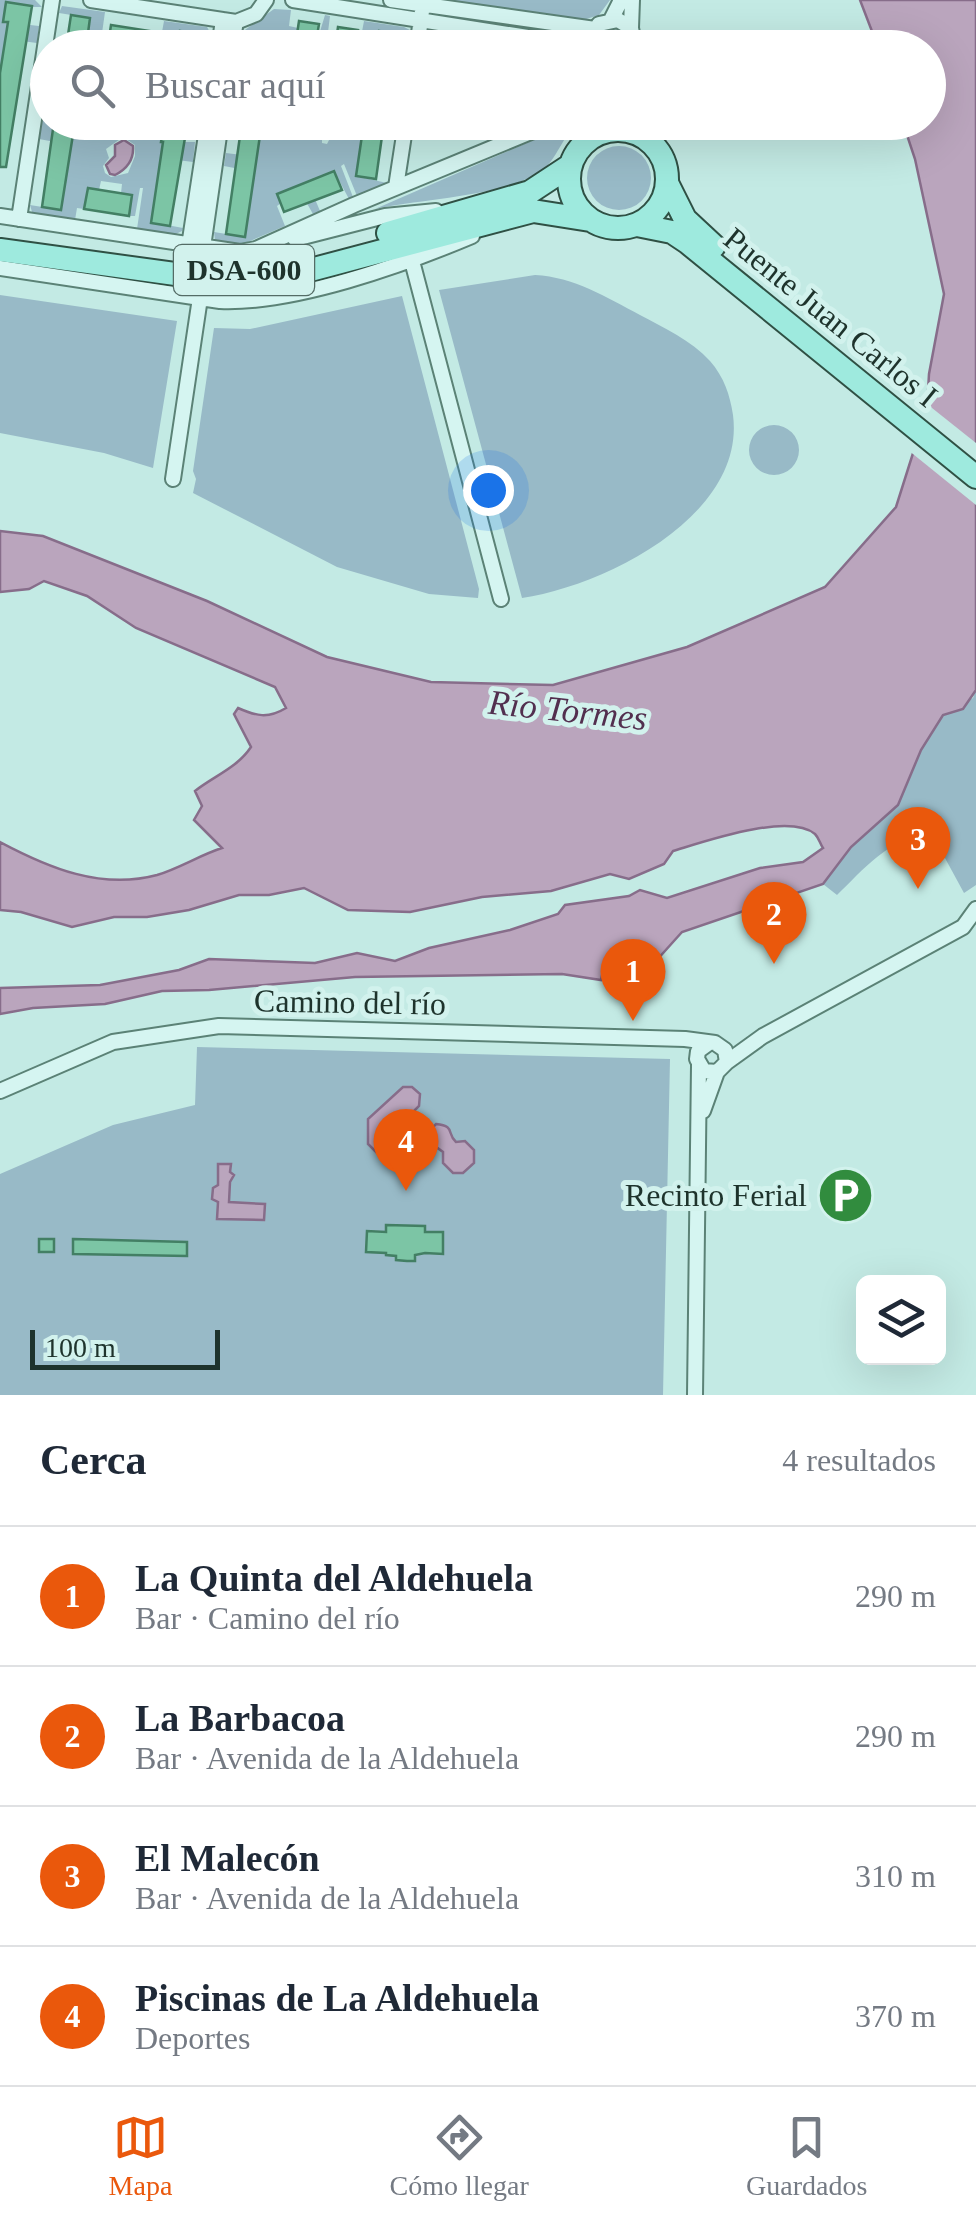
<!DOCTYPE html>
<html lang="es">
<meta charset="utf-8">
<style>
:root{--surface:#fff;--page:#f6f6f7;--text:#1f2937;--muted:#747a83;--line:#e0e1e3;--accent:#ea580c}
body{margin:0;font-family:"Times New Roman",serif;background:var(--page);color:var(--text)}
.controls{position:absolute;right:30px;bottom:30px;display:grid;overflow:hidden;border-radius:15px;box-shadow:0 10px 40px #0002}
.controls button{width:90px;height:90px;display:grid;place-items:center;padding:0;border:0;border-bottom:2px solid var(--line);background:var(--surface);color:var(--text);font:50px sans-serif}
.scale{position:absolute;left:30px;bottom:25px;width:190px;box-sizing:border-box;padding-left:10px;border:5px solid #1e332c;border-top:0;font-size:28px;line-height:35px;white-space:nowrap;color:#1e332c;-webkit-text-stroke:8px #d2f2ed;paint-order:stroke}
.you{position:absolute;left:488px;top:490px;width:35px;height:35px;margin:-25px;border:8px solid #fff;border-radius:50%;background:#1a73e8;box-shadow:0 0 0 15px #1a73e833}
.badge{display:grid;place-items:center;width:65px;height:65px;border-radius:50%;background:var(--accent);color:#fff;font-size:32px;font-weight:700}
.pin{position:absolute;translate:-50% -82px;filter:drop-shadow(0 2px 5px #0008)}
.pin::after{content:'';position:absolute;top:52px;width:35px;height:30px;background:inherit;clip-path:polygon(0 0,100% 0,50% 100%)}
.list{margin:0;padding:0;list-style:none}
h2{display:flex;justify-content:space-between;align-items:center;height:130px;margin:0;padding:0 40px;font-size:42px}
h2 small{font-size:32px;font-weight:400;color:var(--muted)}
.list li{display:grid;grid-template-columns:65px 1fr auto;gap:30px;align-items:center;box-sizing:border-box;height:140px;padding:0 40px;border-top:2px solid var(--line)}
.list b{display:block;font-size:38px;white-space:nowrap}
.list p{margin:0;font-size:32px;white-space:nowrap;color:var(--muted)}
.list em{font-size:32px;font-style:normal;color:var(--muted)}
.icon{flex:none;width:55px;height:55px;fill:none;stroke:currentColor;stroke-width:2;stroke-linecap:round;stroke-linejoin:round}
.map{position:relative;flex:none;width:976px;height:1395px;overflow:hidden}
.search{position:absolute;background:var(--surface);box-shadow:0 10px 40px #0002;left:30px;right:30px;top:30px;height:110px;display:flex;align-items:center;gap:25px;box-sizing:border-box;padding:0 35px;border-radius:55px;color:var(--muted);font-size:38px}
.sheet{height:690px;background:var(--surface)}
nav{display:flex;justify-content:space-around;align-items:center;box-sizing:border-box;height:140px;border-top:2px solid var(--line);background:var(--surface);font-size:28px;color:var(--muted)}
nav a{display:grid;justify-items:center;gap:5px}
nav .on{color:var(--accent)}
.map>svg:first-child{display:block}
</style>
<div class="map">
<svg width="976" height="1395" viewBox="0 0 976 1395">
<rect width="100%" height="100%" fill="#c3eae4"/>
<path fill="#98bac7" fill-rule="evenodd" d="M0,0H35L42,7H31L4,22L39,26L37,43L6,39L0,73Z
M445,0H610L599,15L580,21Z
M62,6L105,12L100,47H86L90,18L59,13Z
M274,9L291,10L289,26L298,28L295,46L301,47H274L275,35L245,30Z
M325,15L330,16L328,32L337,34L335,47L315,48Z
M164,21L207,27L212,36L181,31L178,47H163L164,40L162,39L160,47L154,48L156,32H162Z
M364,21L404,27L410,30V36L379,31L376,47H366L365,40L364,47L355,48L357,37H361Z
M43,119L54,123V126L75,129L77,123H104L103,130L136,135L139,123H198L197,133L162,129L161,142H195L193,162L161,158L151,222L183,228L182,231L174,235L137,229L143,188H140L135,216H129L132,195L121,193L122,184L101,181L99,190L88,189L84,209L77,208L75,220L32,212L30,205L61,210L71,145L39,139ZM123,137L135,145V156L128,173L111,177L105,173L103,166L109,158L106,149Z
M262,123H301L305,132L303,134L322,137V143L327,144L330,138L338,139L340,123H365L356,176L387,183L357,196L344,164L341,166L353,197L349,199L334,171L314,179L312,192L320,211L313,214L297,186L277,194L281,203L277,206L285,226L243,244L215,240L214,232L245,237L255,172L224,166L226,153L257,157Z
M573,123H579C562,135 558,159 541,171C503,197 420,199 375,209Z
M587 178a32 32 0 1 1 64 0a32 32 0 1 1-64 0Z
M535,275C574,277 606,297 640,315C664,328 691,340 710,361C724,377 730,395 733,415C746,516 604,586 522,598L439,290Z
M0,295L177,321L153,468L104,453L0,433Z
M402,296L479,589L478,598L429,594L337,567L193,493L196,479L193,471L214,328L250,329Z
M749 450a25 25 0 1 1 50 0a25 25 0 1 1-50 0Z
M976,690V885L964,893L933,836C894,832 864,869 837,895L823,884L851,847L898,805L921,750L943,715L973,698Z
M197,1047L670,1059L663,1395H0V1174L113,1125L195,1105Z"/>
<path fill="#baa5bd" stroke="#876d8a" stroke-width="2.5" d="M860,0H976V690L963,709L943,715L921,750L898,805L851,847L823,884L682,932L655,962H605L601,980L562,974L355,977L209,990L162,991L105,1004L33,1008L0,1014V988L100,985L179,970L209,959L315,963L357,953L395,961L429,948L510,930L558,914L565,905L629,896L640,890L667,898L760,868L803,862L823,848C820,844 819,838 815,834C788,812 703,842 673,851L664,864L629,879L610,874L551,891L482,897L410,912L348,910L304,888L269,895H239L189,910L147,917H114L72,927L21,912L0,910V842C49,868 101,890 157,875C180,868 200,855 222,848L194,820L202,806L195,791C214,776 237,768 251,747L234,714L238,708C256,716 268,719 286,708L275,687L136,628L87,596L44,581L29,589L0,592V531L43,536L207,601L327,657L431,682L553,685L687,647L825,587L896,507L927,409L929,374L944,294L915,159L903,123L928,122V48L878,47Z
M124,140L133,146C134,160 127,169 115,175L110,174L106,165L115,156V145Z
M403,1087H412L420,1094L419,1106L403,1122L402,1143L392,1153H377L368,1144V1119Z
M436,1124C456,1126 446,1133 456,1142L465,1141L474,1150V1163L463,1173H453L443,1163V1152L428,1141V1132Z
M218,1164H231L230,1172L234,1175L230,1182L229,1202L265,1204L264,1220L217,1219L218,1202L212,1199L213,1188L218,1185Z"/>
<path fill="#c3eae4" d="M922,400L976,443V505L908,450Z"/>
<path fill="#7cc5a5" stroke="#437f64" stroke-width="2.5" d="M6,2L32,6L6,167H0V73L8,22H3Z
M71,15L90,18L86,48H66Z
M299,21L319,24L315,48L295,47Z
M111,25L156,32L154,48L108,45Z
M338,27L358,30L355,48H335Z
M180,31L200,34L197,48H178Z
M379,31L398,34L396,48H376Z
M256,32L275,35L274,48H254Z
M54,122H75L61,210L42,207Z
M242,122H262L245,237L226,234Z
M364,122H384L376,179L356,176Z
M163,129L186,132L170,226L151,223L163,142H161Z
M334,171L342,190L284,212L277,194Z
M88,188L132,195L129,216L84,209Z
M386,1225L425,1226V1232H443V1254L425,1253L415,1255V1261H407L396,1260V1256L386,1255V1253L366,1252L367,1231L386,1232Z
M39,1239H54V1252H39Z
M73,1239L187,1242V1256L73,1254Z"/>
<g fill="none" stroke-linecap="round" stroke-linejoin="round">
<defs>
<path id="street" d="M91,0L236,22L256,14L266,0
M293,0L591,47
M391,0L595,29
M611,20L621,0
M631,28L632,0
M591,37L599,24L618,20L631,28L635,48
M219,48L223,20
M231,48L236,22
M417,48L422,11
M648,122L652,141
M617,129L623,122
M396,187L406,122
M0,216L240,252L256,249L354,205L555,122
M19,219L52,0
M295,239L385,216L436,211
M189,246L208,122
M203,247L221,122
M412,261L501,599
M0,268L220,301C294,304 403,265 472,236
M173,479L200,298
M727,1062L763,1036L963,927L976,909
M0,1091L113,1042L219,1026L685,1039L715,1043L725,1050L727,1062L717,1072L704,1071L697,1059L698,1051L709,1043
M703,1111L717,1072
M695,1395L699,1065"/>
<path id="primary" d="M569 179a49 49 0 1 1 98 0a49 49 0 1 1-98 0Z
M668,185L685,219L714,246
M637,225L672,232L687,242L976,477
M388,233L530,192L571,165
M0,250L248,284L265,282L533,211L590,220"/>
</defs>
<use href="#street" stroke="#5b8276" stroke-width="18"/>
<use href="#primary" stroke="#2f5044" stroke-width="26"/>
<use href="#street" stroke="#d5f5f1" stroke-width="14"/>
<use href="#primary" stroke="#9eeade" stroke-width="22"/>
</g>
<defs>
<symbol id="parking-disc" viewBox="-11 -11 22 22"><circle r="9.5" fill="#318c3e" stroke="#d2f2ed"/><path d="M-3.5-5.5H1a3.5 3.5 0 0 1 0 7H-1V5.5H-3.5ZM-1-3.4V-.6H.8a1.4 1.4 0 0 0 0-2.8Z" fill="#fff"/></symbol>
</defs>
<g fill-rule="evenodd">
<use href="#parking-disc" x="814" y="1164" width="63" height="63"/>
</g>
<g text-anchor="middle" stroke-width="10" stroke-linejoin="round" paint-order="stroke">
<rect fill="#d2f2ed" stroke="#546c66" stroke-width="2.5" x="174" y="245" width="140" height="50" rx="8"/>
<g font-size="30" font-weight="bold" fill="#1e332c">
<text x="244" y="280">DSA-600</text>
</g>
<g font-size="32" fill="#1e332c" stroke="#d2f2ed">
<text transform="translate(831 317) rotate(39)" y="11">Puente Juan Carlos I</text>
<text transform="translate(350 1002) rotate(1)" y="11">Camino del río</text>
</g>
<g font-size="32" fill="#1e332c" stroke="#d2f2ed" text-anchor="end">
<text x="807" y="1206">Recinto Ferial</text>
</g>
<g font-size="35" font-style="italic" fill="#522f4f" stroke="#d2f2ed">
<text transform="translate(568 710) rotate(6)" y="12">Río Tormes</text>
</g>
</g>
</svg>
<div class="controls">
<button><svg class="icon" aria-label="layers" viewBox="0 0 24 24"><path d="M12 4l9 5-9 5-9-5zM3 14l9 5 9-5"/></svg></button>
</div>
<div class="scale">100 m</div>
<div class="you"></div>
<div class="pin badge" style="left:633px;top:1021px">1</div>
<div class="pin badge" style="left:774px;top:964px">2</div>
<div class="pin badge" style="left:918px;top:889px">3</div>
<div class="pin badge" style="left:406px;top:1191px">4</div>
<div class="search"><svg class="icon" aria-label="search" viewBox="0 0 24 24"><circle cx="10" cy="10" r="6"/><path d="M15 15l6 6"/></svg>Buscar aquí</div>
</div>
<section class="sheet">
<h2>Cerca<small>4 resultados</small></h2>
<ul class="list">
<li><span class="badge">1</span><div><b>La Quinta del Aldehuela</b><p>Bar · Camino del río</p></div><em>290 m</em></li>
<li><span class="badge">2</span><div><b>La Barbacoa</b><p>Bar · Avenida de la Aldehuela</p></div><em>290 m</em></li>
<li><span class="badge">3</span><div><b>El Malecón</b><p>Bar · Avenida de la Aldehuela</p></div><em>310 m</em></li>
<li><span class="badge">4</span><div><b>Piscinas de La Aldehuela</b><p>Deportes</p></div><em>370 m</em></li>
</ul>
</section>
<nav>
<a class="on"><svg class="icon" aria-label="map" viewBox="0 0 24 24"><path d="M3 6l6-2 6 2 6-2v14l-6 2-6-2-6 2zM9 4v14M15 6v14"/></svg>Mapa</a>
<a><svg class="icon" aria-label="directions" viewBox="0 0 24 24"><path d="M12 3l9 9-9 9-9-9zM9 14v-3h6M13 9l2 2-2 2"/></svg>Cómo llegar</a>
<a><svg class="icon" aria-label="saved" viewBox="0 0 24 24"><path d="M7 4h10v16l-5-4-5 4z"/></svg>Guardados</a>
</nav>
